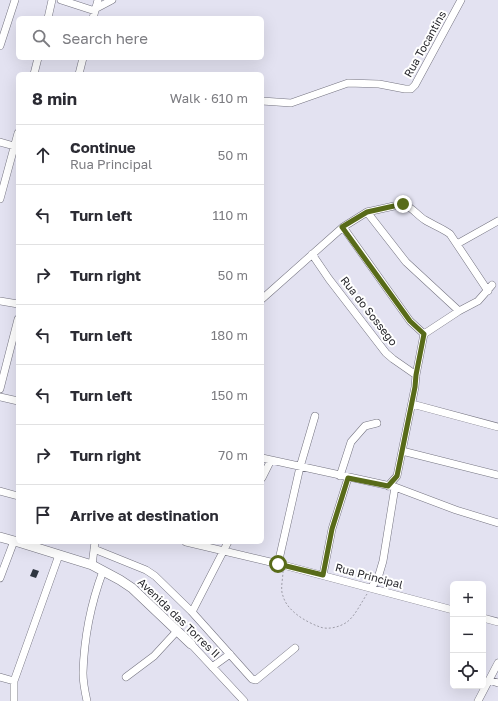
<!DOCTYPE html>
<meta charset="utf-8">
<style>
:root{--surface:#fff;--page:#f2f2f3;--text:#2b2b33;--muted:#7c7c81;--line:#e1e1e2}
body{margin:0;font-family:"Golos Text",sans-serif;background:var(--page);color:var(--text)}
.controls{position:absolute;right:12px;bottom:12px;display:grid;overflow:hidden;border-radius:6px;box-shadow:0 4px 16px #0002}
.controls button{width:36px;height:36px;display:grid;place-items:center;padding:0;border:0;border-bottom:1px solid var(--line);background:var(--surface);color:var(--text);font:20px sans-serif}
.stop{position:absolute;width:12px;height:12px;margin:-9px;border:3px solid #586b19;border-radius:50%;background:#fff}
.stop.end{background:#586b19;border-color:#fff;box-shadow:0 1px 4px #0008}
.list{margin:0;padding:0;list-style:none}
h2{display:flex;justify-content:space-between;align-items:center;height:52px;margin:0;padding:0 16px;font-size:17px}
h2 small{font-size:13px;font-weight:400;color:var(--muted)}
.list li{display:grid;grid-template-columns:26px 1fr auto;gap:12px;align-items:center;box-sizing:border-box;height:60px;padding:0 16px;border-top:1px solid var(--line)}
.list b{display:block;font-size:15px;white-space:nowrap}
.list p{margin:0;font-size:13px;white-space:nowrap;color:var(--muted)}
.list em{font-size:13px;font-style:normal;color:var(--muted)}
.icon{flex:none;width:22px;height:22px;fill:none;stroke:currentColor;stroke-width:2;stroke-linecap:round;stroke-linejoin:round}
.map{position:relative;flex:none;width:498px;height:701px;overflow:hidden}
.search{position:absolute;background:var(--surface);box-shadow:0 4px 16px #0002;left:16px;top:16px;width:248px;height:44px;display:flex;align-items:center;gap:10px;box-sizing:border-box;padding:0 14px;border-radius:6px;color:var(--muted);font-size:15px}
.panel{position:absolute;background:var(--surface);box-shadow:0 4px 16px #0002;left:16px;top:72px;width:248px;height:472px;border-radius:6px}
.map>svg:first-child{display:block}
</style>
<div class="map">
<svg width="498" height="701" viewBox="0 0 498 701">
<rect width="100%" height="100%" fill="#e3e2f1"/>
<path fill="#2f3640" d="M33,569L39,571L36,578L30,576Z"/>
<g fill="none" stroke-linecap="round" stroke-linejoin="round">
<defs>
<path id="minor" d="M61,0L95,11
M95,9L112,0
M48,18L52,0
M93,18L98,0
M0,46L15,0
M34,74L38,58
M79,74L83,58
M262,101L291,103L348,83L379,84L405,89H411L415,85L461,0
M0,142L14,146
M0,199L18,133
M367,212L406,262L459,311
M343,227L410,321L424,334
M457,244L498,221
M312,254L329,279L386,353L393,359L416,375
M262,299L343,227L367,212L403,204C412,207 417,215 425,220C433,225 442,228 450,234L488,291
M0,301L18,304
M0,389L18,319
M0,397L18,401
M412,404L498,427
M402,451L498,475
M262,458L395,487L456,510L498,523
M340,476L351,442L365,426L377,423
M262,478L271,460
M388,486L397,476L415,387L416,375L424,334L459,311L478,301L492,285
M0,491L18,496
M186,542L283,565L453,610
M94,549L146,570L155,576L192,612L252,679L256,680L295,648
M278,564L300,467L315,416
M92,565L95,542
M323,575L332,529L348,478
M0,578L14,541
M371,588L378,578L383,561L395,487
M192,612L228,542
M483,618L498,622
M191,644L244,701
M212,667L230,654
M0,677L14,681
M126,677L154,656L177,631
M489,680L498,683
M14,701V681L59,555
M87,701C85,692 83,682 83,673C84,639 91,603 103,571
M478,701L498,663"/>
<path id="tertiary" d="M0,537L18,542
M18,542L92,565L120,580L132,588L191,644"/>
</defs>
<use href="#minor" stroke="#757481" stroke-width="8"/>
<use href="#tertiary" stroke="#757481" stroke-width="10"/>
<path stroke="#9e9da8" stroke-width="1" stroke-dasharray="2 2" stroke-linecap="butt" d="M283,571C283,579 280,589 283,596C287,611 306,622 320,627C328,630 340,627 347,622C355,616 361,603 367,594"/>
<use href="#minor" stroke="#fff" stroke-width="7"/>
<use href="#tertiary" stroke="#fff" stroke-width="9"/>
</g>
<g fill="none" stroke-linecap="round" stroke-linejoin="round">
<path stroke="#586b19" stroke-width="5" d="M278,564L323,575L332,529L348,478L388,486L397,476L415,387L416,375L424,334L410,321L342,227L367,212L403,204"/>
</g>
<g text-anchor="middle" stroke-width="4" stroke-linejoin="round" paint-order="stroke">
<g font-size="11" fill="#1f1f24" stroke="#fff">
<text transform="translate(425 44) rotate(-61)" y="4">Rua Tocantins</text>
<text transform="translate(369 311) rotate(52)" y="4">Rua do Sossego</text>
<text transform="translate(369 576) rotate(15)" y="4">Rua Principal</text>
<text transform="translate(179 618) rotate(44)" y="4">Avenida das Torres II</text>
</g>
</g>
</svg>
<div class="controls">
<button>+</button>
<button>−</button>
<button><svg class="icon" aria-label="locate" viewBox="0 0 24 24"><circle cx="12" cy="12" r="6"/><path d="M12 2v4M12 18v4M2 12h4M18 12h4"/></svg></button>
</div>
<div class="stop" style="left:278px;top:564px"></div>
<div class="stop end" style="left:403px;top:204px"></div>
<div class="search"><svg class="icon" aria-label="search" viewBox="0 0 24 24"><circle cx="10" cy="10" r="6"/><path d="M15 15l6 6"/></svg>Search here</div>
<section class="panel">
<h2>8 min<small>Walk · 610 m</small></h2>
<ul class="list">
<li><svg class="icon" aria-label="ahead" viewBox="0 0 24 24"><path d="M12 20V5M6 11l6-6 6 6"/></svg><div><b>Continue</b><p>Rua Principal</p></div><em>50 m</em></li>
<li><svg class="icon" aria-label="left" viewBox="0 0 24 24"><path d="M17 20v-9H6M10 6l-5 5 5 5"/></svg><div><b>Turn left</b></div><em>110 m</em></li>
<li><svg class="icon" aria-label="right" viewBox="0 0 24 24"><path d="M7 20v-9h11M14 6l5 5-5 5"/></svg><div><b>Turn right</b></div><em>50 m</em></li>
<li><svg class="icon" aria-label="left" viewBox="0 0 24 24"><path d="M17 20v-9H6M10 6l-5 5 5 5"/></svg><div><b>Turn left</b></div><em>180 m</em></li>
<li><svg class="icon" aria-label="left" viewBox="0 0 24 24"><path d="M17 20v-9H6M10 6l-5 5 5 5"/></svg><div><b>Turn left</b></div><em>150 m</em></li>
<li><svg class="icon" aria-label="right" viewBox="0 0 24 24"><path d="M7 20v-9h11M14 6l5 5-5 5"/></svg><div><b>Turn right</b></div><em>70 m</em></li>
<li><svg class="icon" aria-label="arrive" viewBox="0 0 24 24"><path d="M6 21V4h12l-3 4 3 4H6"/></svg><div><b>Arrive at destination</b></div></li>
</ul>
</section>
</div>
